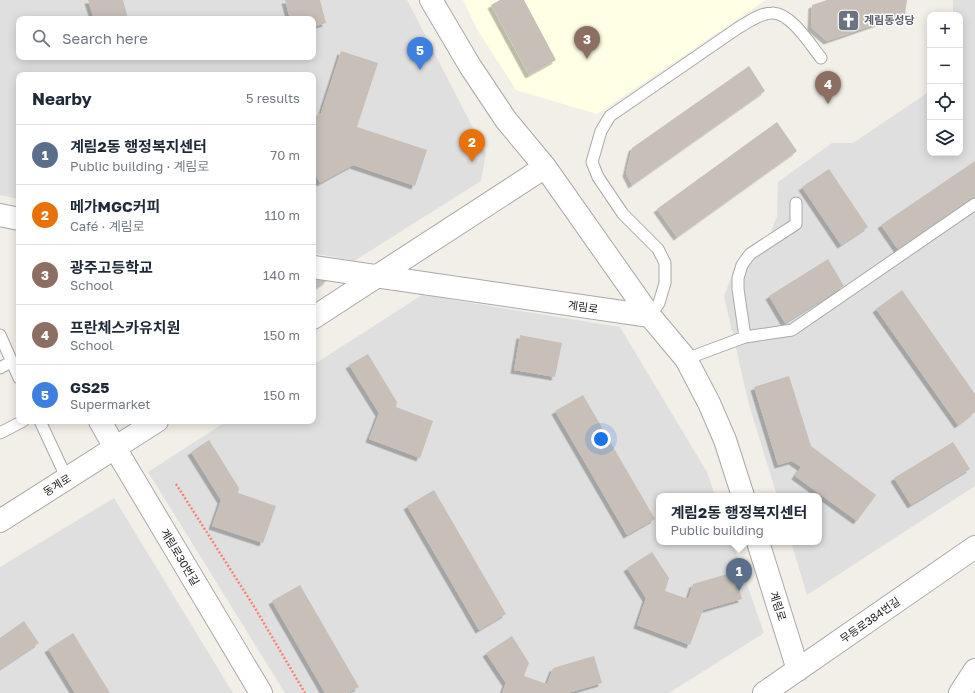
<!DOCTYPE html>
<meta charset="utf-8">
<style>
:root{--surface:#fff;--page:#f2f2f3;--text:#1f2937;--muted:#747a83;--line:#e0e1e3;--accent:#2563eb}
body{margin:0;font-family:"Golos Text","Noto Sans KR",sans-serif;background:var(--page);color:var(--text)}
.controls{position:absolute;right:12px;top:12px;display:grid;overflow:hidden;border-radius:8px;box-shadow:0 2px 10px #0003}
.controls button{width:36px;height:36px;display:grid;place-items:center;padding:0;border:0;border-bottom:1px solid var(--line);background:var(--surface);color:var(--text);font:20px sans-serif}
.you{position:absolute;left:601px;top:439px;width:14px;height:14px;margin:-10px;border:3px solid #fff;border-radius:50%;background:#1a73e8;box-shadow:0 0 0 6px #1a73e833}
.badge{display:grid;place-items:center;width:26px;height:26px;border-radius:50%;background:var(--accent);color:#fff;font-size:13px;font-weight:700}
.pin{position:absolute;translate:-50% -33px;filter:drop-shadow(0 1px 2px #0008)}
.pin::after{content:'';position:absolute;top:21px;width:14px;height:12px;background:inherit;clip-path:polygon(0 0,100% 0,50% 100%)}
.popup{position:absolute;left:656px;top:493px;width:166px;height:52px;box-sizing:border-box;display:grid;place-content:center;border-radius:8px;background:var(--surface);filter:drop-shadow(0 1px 3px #0005);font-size:13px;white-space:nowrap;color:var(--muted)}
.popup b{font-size:15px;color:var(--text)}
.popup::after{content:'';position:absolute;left:50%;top:100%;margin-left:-8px;border:8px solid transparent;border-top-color:var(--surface)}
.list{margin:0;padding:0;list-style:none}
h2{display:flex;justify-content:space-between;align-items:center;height:52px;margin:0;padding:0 16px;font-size:17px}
h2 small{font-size:13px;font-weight:400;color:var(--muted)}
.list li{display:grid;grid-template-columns:26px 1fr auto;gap:12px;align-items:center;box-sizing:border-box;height:60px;padding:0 16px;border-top:1px solid var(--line)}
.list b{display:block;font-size:15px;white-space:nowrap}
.list p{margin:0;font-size:13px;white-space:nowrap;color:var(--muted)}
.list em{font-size:13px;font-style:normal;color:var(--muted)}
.icon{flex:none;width:22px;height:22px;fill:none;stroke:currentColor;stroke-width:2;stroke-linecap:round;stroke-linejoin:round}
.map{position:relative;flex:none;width:975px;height:693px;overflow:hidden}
.search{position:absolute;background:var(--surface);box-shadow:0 2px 10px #0003;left:16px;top:16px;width:300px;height:44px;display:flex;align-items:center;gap:10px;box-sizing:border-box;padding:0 14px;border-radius:8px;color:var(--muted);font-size:15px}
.panel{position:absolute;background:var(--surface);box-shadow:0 2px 10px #0003;left:16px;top:72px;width:300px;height:352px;border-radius:8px}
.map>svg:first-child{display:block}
</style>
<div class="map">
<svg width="975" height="693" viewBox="0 0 975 693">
<defs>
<filter id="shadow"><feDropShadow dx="-3.5" dy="3.5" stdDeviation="0" flood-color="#0004"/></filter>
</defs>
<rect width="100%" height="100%" fill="#f2efe9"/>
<path fill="#e0dfdf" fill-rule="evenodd" d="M0,0H407L486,153L481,181L354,261L313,253V75H19V199L0,195ZM19,19H313V57H19Z
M953,0H975V486L807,595L791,542H819V496H777L748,401L724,296L738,260L771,232L777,216L778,182L832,143H853L930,91V153H960V15H953Z
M422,295L620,327L707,472L715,496H659V542H732L764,633L669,693H285L148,472L227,421H313V365Z
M114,498L233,693H0V567Z"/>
<path fill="#ffffe5" d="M463,0H766L597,114L516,90L477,29Z"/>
<path fill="#c7bfb8" filter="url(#shadow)" d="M88,0H123L128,19H94Z
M285,0H320L326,23L313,27V19H290Z
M500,0H524L556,60L529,75L491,5Z
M827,0H907L905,14L827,41L811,27L812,5Z
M341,51L378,63L357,127L427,150L415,186L353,165L320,183L313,170V117L321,113Z
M749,66L765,91L632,185L626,173L632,148Z
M777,122L797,151L677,237L657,209Z
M975,161V199L899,251L881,225Z
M829,169L868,227L841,245L802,187Z
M828,259L844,286L785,323L769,296Z
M313,271L328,280L313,290Z
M902,290L975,394V412L958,425L876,309Z
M520,335L562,343L555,377L514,370Z
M368,354L397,402L396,407L433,421L420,458L369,439L379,413L349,365Z
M789,376L811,446L876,495L857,521L795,476L801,467L792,461L778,465L754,387Z
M583,395L655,519L627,535L555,411Z
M209,440L239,488L238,493L276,506L263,543L212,526L221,500L191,452Z
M953,442L970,469L911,505L894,478Z
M434,490L506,614L479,630L407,506Z
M652,552L669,578L665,591L688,599L693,584L734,572L742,599L703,610L690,645L637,625L646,598L627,568Z
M300,585L359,687L348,693H325L272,601Z
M24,621L39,643L0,669V638Z
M73,633L110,693H75L48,649Z
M512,636L529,663L524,676L547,684L553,668L594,656L602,683L568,693H502L506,683L486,653Z"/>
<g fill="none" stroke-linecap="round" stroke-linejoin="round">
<defs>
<path id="lane" d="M650,316L659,303L665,283V263L658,249L623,214L598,177L592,162L601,131L610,116L738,28C747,23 760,13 772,13C790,12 810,44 821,58
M0,335L19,378
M745,337L738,289V278L742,265L750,254L796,224V203
M686,359L745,337L792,330L975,204
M0,368L11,362
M40,421L67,479
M0,433L23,421"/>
<path id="street" d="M431,0L470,66L506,120L545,167L650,316
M0,215L19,219
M313,267L650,316L686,359L709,403L725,440L743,496
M313,318L545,167
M100,421L115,448L261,693
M0,521L157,421
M758,542L798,670
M764,693L975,547
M960,693L975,670"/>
</defs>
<use href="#lane" stroke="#a9a9a9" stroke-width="13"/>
<use href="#street" stroke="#a9a9a9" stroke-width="24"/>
<path stroke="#fa8072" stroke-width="2.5" stroke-dasharray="2 2" stroke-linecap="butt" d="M176,484L255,608L305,693"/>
<use href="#lane" stroke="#fff" stroke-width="11"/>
<use href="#street" stroke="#fff" stroke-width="22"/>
</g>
<defs>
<symbol id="church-square" viewBox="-11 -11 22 22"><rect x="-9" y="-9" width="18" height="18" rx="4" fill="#6b7280" stroke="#fff"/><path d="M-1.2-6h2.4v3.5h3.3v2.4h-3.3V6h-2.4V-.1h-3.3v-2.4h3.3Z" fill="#fff"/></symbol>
</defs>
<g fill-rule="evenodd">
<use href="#church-square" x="836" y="8" width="25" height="25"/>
</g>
<g text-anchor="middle" stroke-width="3" stroke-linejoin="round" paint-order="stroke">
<g font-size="11" font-weight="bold" fill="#5b616d" stroke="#fff" text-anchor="start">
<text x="864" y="24">계림동성당</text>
</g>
<g font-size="11" fill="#222" stroke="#fff">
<text transform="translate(583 307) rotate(8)" y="4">계림로</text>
<text transform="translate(57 485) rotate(-32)" y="4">동계로</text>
<text transform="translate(180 557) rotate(59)" y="4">계림로30번길</text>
<text transform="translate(778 606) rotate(72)" y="4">계림로</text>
<text transform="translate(870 620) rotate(-35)" y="4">무등로384번길</text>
</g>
</g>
</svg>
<div class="controls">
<button>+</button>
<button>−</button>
<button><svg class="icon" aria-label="locate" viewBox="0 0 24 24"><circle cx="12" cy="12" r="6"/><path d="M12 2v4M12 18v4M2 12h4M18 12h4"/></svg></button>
<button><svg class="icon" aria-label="layers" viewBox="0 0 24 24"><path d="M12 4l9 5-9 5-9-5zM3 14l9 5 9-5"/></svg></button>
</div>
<div class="you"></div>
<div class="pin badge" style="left:739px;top:591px;background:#5c6f8a">1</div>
<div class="popup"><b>계림2동 행정복지센터</b>Public building</div>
<div class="pin badge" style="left:472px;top:162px;background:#e8710a">2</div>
<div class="pin badge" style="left:587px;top:59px;background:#8d6e63">3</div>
<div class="pin badge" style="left:828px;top:104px;background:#8d6e63">4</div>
<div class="pin badge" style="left:420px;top:70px;background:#3f7fe0">5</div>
<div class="search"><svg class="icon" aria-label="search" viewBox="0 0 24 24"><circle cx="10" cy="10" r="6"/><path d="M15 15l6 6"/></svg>Search here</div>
<section class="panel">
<h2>Nearby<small>5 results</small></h2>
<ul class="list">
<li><span class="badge" style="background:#5c6f8a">1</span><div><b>계림2동 행정복지센터</b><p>Public building · 계림로</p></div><em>70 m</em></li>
<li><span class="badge" style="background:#e8710a">2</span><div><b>메가MGC커피</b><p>Café · 계림로</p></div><em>110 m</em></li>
<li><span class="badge" style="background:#8d6e63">3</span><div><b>광주고등학교</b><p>School</p></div><em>140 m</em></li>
<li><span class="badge" style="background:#8d6e63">4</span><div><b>프란체스카유치원</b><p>School</p></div><em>150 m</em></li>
<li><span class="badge" style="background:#3f7fe0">5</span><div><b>GS25</b><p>Supermarket</p></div><em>150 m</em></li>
</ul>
</section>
</div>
